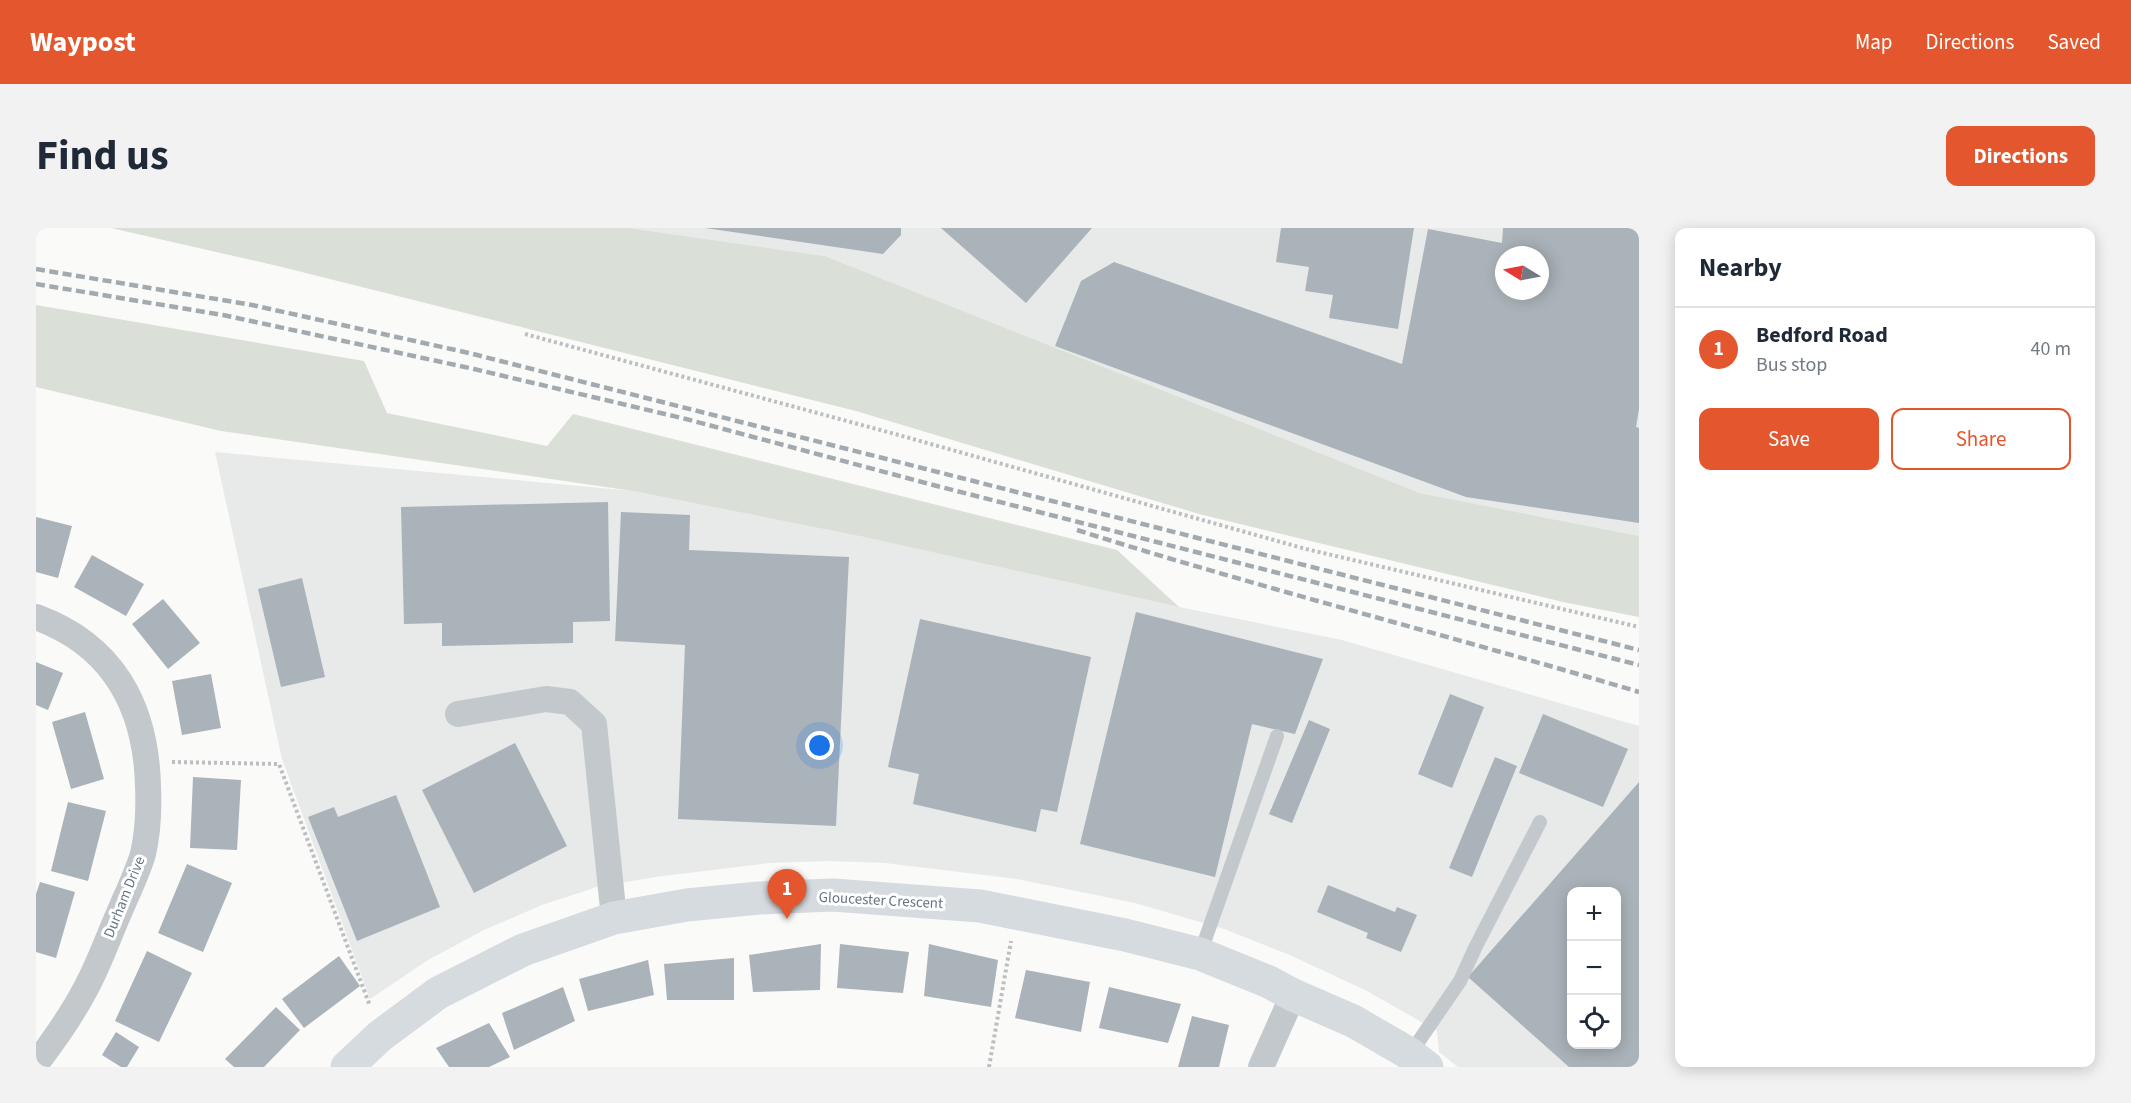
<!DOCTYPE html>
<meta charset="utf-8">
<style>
:root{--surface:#fff;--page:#f2f2f3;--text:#1f2937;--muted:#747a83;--line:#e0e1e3;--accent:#e4572e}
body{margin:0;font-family:"Source Sans 3",sans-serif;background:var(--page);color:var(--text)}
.controls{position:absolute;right:18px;bottom:18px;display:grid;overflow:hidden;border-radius:12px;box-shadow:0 3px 15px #0003}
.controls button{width:54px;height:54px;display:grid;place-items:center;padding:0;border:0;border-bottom:2px solid var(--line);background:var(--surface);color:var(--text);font:30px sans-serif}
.compass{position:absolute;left:1459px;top:18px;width:54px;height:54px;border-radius:50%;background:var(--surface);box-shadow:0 3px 15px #0003;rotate:280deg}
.you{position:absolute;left:784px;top:518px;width:21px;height:21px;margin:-15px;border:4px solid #fff;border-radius:50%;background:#1a73e8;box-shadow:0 0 0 9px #1a73e833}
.badge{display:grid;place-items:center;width:39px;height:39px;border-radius:50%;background:var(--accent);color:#fff;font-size:20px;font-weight:700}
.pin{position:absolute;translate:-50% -50px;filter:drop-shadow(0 2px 3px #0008)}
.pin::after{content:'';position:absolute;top:32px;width:21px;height:18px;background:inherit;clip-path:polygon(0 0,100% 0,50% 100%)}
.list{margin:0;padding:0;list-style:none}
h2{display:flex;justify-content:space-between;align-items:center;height:78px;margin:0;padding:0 24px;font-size:26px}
h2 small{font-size:20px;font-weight:400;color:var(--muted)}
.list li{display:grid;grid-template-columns:39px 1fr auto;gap:18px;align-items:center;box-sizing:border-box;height:84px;padding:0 24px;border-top:2px solid var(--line)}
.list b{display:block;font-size:22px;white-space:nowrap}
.list p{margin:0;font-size:20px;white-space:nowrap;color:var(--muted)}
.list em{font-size:20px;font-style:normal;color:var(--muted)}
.actions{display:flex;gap:12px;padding:18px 24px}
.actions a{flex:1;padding:14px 0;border:2px solid var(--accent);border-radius:12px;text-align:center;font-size:21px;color:var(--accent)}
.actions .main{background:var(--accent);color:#fff}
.icon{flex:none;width:33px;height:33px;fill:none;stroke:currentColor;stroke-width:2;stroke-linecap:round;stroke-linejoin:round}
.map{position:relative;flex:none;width:1603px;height:839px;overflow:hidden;border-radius:12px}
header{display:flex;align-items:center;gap:36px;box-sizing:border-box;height:84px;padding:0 30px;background:var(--accent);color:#fff}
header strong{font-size:28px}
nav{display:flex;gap:33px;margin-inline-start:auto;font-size:21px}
.intro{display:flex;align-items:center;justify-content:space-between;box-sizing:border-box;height:144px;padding:0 36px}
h1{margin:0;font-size:42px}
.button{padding:15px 27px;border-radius:12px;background:var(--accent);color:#fff;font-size:21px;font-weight:700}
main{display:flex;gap:36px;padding:0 36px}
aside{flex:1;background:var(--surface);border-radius:12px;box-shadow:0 3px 15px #0003}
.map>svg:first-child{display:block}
</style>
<header>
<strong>Waypost</strong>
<nav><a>Map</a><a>Directions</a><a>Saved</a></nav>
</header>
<div class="intro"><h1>Find us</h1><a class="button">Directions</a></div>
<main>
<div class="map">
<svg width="1603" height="839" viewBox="0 0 1603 839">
<rect width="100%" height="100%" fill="#fafaf8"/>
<path fill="#e8e9e9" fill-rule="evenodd" d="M593,0H1603V308L1384,265L789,28ZM1468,27H1504V63H1468Z
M179,224L597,263L828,309L1143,379L1306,412L1603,498V839H1422L1403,824L1401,803L1331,763L1256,728L1188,701L1099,675L981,651L849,635L792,633L734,635L619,649L561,659L506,677L448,702L392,732L334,771L246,531ZM1536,664H1580V816H1536Z"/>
<path fill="#dadfd7" d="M75,0H593L789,28L1384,265L1603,308V389L1527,374L1163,286L820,183L246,39Z
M0,77L328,133L351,185L511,218L537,186L1081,322L1143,379L828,309L597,263L185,203L0,159Z"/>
<path fill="#aab3b9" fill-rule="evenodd" d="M669,0H865V7L847,26Z
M905,0H1056L990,75Z
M1245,0H1378L1362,101L1293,90L1297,67L1269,63L1273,39L1240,34Z
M1467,0H1603V181L1600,199L1603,200V295L1430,269L1019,118L1045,53L1078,34L1366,136L1392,1L1466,15ZM1468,27H1504V63H1468Z
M572,274L574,393L537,394V415L406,418V395L368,396L365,279Z
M585,284L654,287L653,322L813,329L800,598L642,591L649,417L579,413Z
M0,289L36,298L22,350L0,344Z
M56,327L108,356L90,388L38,359Z
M266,350L289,449L245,459L222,361Z
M127,371L164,415L132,441L96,396Z
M1100,384L1287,431L1259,506L1216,496L1179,649L1044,616Z
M884,391L1055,429L1021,584L1005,581L1000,604L877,576L883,546L852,539Z
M0,434L27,445L12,482L0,477Z
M175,446L185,500L146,507L136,453Z
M1414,466L1448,479L1416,560L1382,546Z
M49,484L68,551L35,561L16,494Z
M1507,486L1592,521L1567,579L1483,545Z
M1273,492L1294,501L1256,595L1233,586Z
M479,515L531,618L438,665L386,562Z
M1459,529L1481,538L1436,649L1413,640Z
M157,549L205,552L201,622L154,620Z
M1603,554V839H1533L1432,749ZM1536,664H1580V816H1536Z
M360,567L404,679L321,713L272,589L298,579L302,589Z
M32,574L70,583L52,653L15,643Z
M151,636L196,655L167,724L122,705Z
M4,654L39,664L20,730L0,724V666Z
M1292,657L1359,684L1361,679L1381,687L1365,724L1330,710L1332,705L1281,684Z
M785,716L784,762L717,764L713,727Z
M804,716L873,724L867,765L801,760Z
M893,716L962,732L955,779L888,768Z
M111,723L156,745L123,814L79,793Z
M303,728L324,758L268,800L246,771Z
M698,730V772H631L628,736Z
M612,732L618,767L552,783L543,751Z
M990,742L1054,754L1045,804L979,790Z
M527,759L539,793L478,822L466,785Z
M1073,759L1145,776L1132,815L1063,800Z
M240,779L264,802L228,839H198L189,831Z
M1156,788L1193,797L1183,839H1142Z
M453,795L474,829L453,839H413L400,820Z
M80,804L103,819L91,839H85L66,827Z"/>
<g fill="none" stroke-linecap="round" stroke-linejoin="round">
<path stroke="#bbbfc2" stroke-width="4" stroke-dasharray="3 3" stroke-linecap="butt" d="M489,106L859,206L1270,321L1603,399
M136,534L243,536L334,778
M953,839L975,713"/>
<path stroke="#c3c8cc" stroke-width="14" d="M1164,726L1241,508
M1374,826L1424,753L1439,720L1504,594"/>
<path stroke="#c3c8cc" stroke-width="26" d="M0,389C77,417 110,478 112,558C113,580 112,604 107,626C101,646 91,666 83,685C72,710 63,736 50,760C36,787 19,811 0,836
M422,486L510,471L534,474L558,496L578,690
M1225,839L1257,767"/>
<path stroke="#d6dbdf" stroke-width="33" d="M311,839L344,808L402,765L487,722L578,690L651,677L723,670L797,667L944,678L1089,707L1164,726L1233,754L1257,767L1317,793L1374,826L1391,839"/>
<path stroke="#a2aab0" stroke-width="4.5" stroke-dasharray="9 4.5" stroke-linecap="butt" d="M0,41L216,77L433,125L1603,422
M0,56L187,87L438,141L650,191L901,258L1603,437
M1041,302C1227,361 1416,408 1603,464"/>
</g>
<g text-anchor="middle" stroke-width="6" stroke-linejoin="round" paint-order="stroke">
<g font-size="15" fill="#657683" stroke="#fff">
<text transform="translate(88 669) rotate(-68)" y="5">Durham Drive</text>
<text transform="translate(845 672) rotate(3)" y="5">Gloucester Crescent</text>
</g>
</g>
</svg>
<div class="controls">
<button>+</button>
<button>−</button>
<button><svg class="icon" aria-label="locate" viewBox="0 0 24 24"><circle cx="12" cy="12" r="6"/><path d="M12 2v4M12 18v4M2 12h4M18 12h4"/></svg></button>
</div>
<svg class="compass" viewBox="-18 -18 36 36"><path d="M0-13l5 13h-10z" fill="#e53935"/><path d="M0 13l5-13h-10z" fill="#747a83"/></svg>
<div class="you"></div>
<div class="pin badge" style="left:751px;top:691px">1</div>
</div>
<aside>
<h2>Nearby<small></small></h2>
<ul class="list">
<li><span class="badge">1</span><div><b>Bedford Road</b><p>Bus stop</p></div><em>40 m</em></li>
</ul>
<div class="actions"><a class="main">Save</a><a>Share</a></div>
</aside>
</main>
